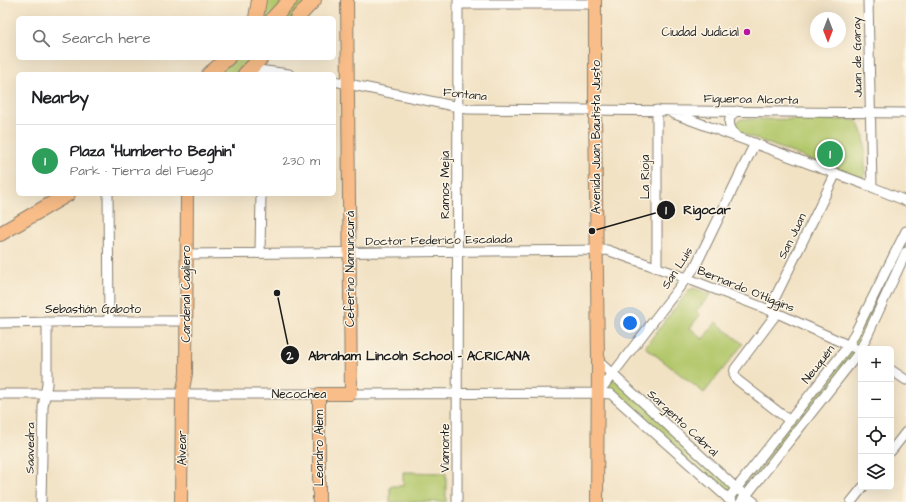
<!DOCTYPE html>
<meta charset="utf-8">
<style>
:root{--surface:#fff;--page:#f6f6f6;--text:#202124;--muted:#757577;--line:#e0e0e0;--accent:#0b8043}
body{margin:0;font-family:"Architects Daughter",sans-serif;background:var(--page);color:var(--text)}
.controls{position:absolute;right:12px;bottom:12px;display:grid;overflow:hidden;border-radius:6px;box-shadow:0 4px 16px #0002}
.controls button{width:36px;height:36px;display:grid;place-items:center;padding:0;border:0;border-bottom:1px solid var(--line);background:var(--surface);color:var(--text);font:20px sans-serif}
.compass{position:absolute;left:810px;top:12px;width:36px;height:36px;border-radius:50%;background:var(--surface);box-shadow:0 4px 16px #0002;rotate:180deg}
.you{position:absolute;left:630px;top:323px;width:14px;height:14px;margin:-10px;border:3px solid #fff;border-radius:50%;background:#1a73e8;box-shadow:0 0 0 6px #1a73e833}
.badge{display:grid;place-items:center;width:26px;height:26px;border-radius:50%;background:var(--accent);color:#fff;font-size:13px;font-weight:700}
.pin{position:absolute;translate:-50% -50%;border:2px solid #fff;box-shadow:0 1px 4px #0006}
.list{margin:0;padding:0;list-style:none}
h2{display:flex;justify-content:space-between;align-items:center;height:52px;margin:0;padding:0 16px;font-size:17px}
h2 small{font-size:13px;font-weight:400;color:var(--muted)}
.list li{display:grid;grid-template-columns:26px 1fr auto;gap:12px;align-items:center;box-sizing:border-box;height:72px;padding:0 16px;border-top:1px solid var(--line)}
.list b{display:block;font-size:15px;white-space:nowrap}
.list p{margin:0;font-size:13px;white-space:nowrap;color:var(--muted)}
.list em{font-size:13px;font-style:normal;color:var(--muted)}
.icon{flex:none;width:22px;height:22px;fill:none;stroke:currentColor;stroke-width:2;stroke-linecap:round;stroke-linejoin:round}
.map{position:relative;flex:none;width:906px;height:502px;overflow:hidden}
.search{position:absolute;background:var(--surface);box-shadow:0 4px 16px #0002;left:16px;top:16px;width:320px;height:44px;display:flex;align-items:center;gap:10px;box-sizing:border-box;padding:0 14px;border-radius:6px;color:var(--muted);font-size:15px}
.panel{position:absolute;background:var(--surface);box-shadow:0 4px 16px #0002;left:16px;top:72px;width:320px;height:124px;border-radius:6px}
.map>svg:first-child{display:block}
</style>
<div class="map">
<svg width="906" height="502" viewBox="0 0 906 502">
<rect width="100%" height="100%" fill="#fcf5e5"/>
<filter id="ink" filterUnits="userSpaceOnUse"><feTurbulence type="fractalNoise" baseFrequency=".025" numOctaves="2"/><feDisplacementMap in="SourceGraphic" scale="8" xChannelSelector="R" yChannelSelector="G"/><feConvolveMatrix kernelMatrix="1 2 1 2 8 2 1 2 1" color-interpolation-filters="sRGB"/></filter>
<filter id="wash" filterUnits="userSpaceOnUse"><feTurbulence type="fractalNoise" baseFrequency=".012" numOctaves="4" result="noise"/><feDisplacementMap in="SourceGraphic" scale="16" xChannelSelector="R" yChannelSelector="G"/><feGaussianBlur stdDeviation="0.9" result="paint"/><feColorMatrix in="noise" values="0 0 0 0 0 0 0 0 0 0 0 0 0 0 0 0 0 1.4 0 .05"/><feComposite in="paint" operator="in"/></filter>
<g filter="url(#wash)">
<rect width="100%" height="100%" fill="#f2e2c4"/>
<path fill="#b2c76b" stroke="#677244" d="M259,0H314L297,18H256Z
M228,58H261L245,74H209Z
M741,119L855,120C869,132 864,156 865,173L863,178L855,177L741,133L736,131L735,123Z
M906,231V252L861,349L746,496L754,502H732L611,394L598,393V361L736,488L849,345Z
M694,288L711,294L696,311L700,315L690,328L703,339L716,322L743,344L704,393L645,347L689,290Z
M403,472L446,473V502H390V486H403Z"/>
</g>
<g filter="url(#ink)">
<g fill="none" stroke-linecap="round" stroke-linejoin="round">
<defs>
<path id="minor" d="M868,0L872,187
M458,4H595
M251,69L289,74
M334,81L468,109L906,113
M672,113L872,187L906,201
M736,136C728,127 726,117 737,111
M108,194L109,321
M260,253L261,194
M186,254L607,250L678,275L777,313L861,351
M657,267V110
M769,310L836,173
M777,313L735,369L734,374L736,379L790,421
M0,323L109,321H186
M861,349L906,252
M598,361L736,488L754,502
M891,370L906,380
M598,393L695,267L755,143
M0,394H319
M351,394L598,393L611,394L732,502
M891,451L906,432
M728,499L849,345L906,231
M41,502L43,407L47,384V322
M457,502L458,0
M741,502L861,350
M851,502L863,487"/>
<path id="major" d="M595,0V109L598,361L597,502
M181,502L182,394L186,374L187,194
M319,502V394H351L347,0"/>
<path id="highway" d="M256,18L259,0
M273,18L290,0
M297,18L314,0
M209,74L228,58
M245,74L261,58
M0,234L68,194"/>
</defs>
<use href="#minor" stroke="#877f70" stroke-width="11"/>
<use href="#major" stroke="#877f70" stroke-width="14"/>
<use href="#highway" stroke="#877f70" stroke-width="16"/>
<use href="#minor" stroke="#fff" stroke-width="9"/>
<use href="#major" stroke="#f8bd88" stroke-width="12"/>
<use href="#highway" stroke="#f8bd88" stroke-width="14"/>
</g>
</g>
<circle fill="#b5179e" stroke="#fcf5e5" stroke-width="1.5" cx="747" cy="32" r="4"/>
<g text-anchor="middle" stroke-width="3" stroke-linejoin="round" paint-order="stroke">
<g font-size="12" fill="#1c1c1c" stroke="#fcf5e5" text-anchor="end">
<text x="739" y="36">Ciudad Judicial</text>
</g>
<g font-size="12" fill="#1c1c1c" stroke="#fcf5e5">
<text transform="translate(857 57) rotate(-91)" y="4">Juan de Garay</text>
<text transform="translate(465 94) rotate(6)" y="4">Fontana</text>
<text transform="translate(751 99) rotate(1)" y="4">Figueroa Alcorta</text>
<text transform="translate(596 137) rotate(-90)" y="4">Avenida Juan Bautista Justo</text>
<text transform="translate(645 177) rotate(-90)" y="4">La Rioja</text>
<text transform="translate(445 185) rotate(-90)" y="4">Ramos Mejia</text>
<text transform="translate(792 236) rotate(-64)" y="4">San Juan</text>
<text transform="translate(439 240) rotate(-1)" y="4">Doctor Federico Escalada</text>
<text transform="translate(677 268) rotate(-57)" y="4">San Luis</text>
<text transform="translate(350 269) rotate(-90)" y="4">Ceferino Namuncurá</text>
<text transform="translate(746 289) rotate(22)" y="4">Bernardo O'Higgins</text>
<text transform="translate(186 294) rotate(-90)" y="4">Cardenal Cagliero</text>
<text x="93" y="313">Sebastián Gaboto</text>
<text transform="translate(818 364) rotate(-52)" y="4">Neuquén</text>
<text x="299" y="398">Necochea</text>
<text transform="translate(683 423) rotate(43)" y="4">Sargento Cabral</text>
<text transform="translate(30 448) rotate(-89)" y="4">Saavedra</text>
<text transform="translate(182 448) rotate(-90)" y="4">Alvear</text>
<text transform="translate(319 448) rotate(-90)" y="4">Leandro Alem</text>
<text transform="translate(445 448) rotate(-90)" y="4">Viamonte</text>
</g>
</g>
<path fill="none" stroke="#1c1c1c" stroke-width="1.5" d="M592 231L666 210M277 293L290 355"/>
<g fill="#1c1c1c" stroke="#fcf5e5" stroke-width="1.5">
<circle cx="592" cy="231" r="4"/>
<circle cx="277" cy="293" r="4"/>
<circle cx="666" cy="210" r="10"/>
<circle cx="290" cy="355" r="10"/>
</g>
<g font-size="12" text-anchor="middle" font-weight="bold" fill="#fff">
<text x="666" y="214">1</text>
<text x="290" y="360">2</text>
</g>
<g font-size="13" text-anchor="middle" font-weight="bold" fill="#1c1c1c" stroke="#fcf5e5" stroke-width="3" stroke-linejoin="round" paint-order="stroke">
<text x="707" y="214">Rigocar</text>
<text x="419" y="360">Abraham Lincoln School - ACRICANA</text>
</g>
</svg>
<div class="controls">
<button>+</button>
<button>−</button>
<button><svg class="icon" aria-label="locate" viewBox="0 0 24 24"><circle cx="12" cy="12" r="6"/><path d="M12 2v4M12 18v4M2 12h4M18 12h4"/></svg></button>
<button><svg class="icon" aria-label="layers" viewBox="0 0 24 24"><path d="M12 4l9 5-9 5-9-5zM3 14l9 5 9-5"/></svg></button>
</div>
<svg class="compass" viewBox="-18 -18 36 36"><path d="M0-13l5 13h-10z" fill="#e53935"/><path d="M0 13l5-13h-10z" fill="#757577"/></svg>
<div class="you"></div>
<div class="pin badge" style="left:830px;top:154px;background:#2e9e5b">1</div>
<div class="search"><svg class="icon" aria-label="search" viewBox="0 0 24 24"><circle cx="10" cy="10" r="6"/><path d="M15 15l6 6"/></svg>Search here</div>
<section class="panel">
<h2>Nearby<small></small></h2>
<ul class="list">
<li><span class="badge" style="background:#2e9e5b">1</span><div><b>Plaza “Humberto Beghin”</b><p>Park · Tierra del Fuego</p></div><em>230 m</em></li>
</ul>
</section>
</div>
